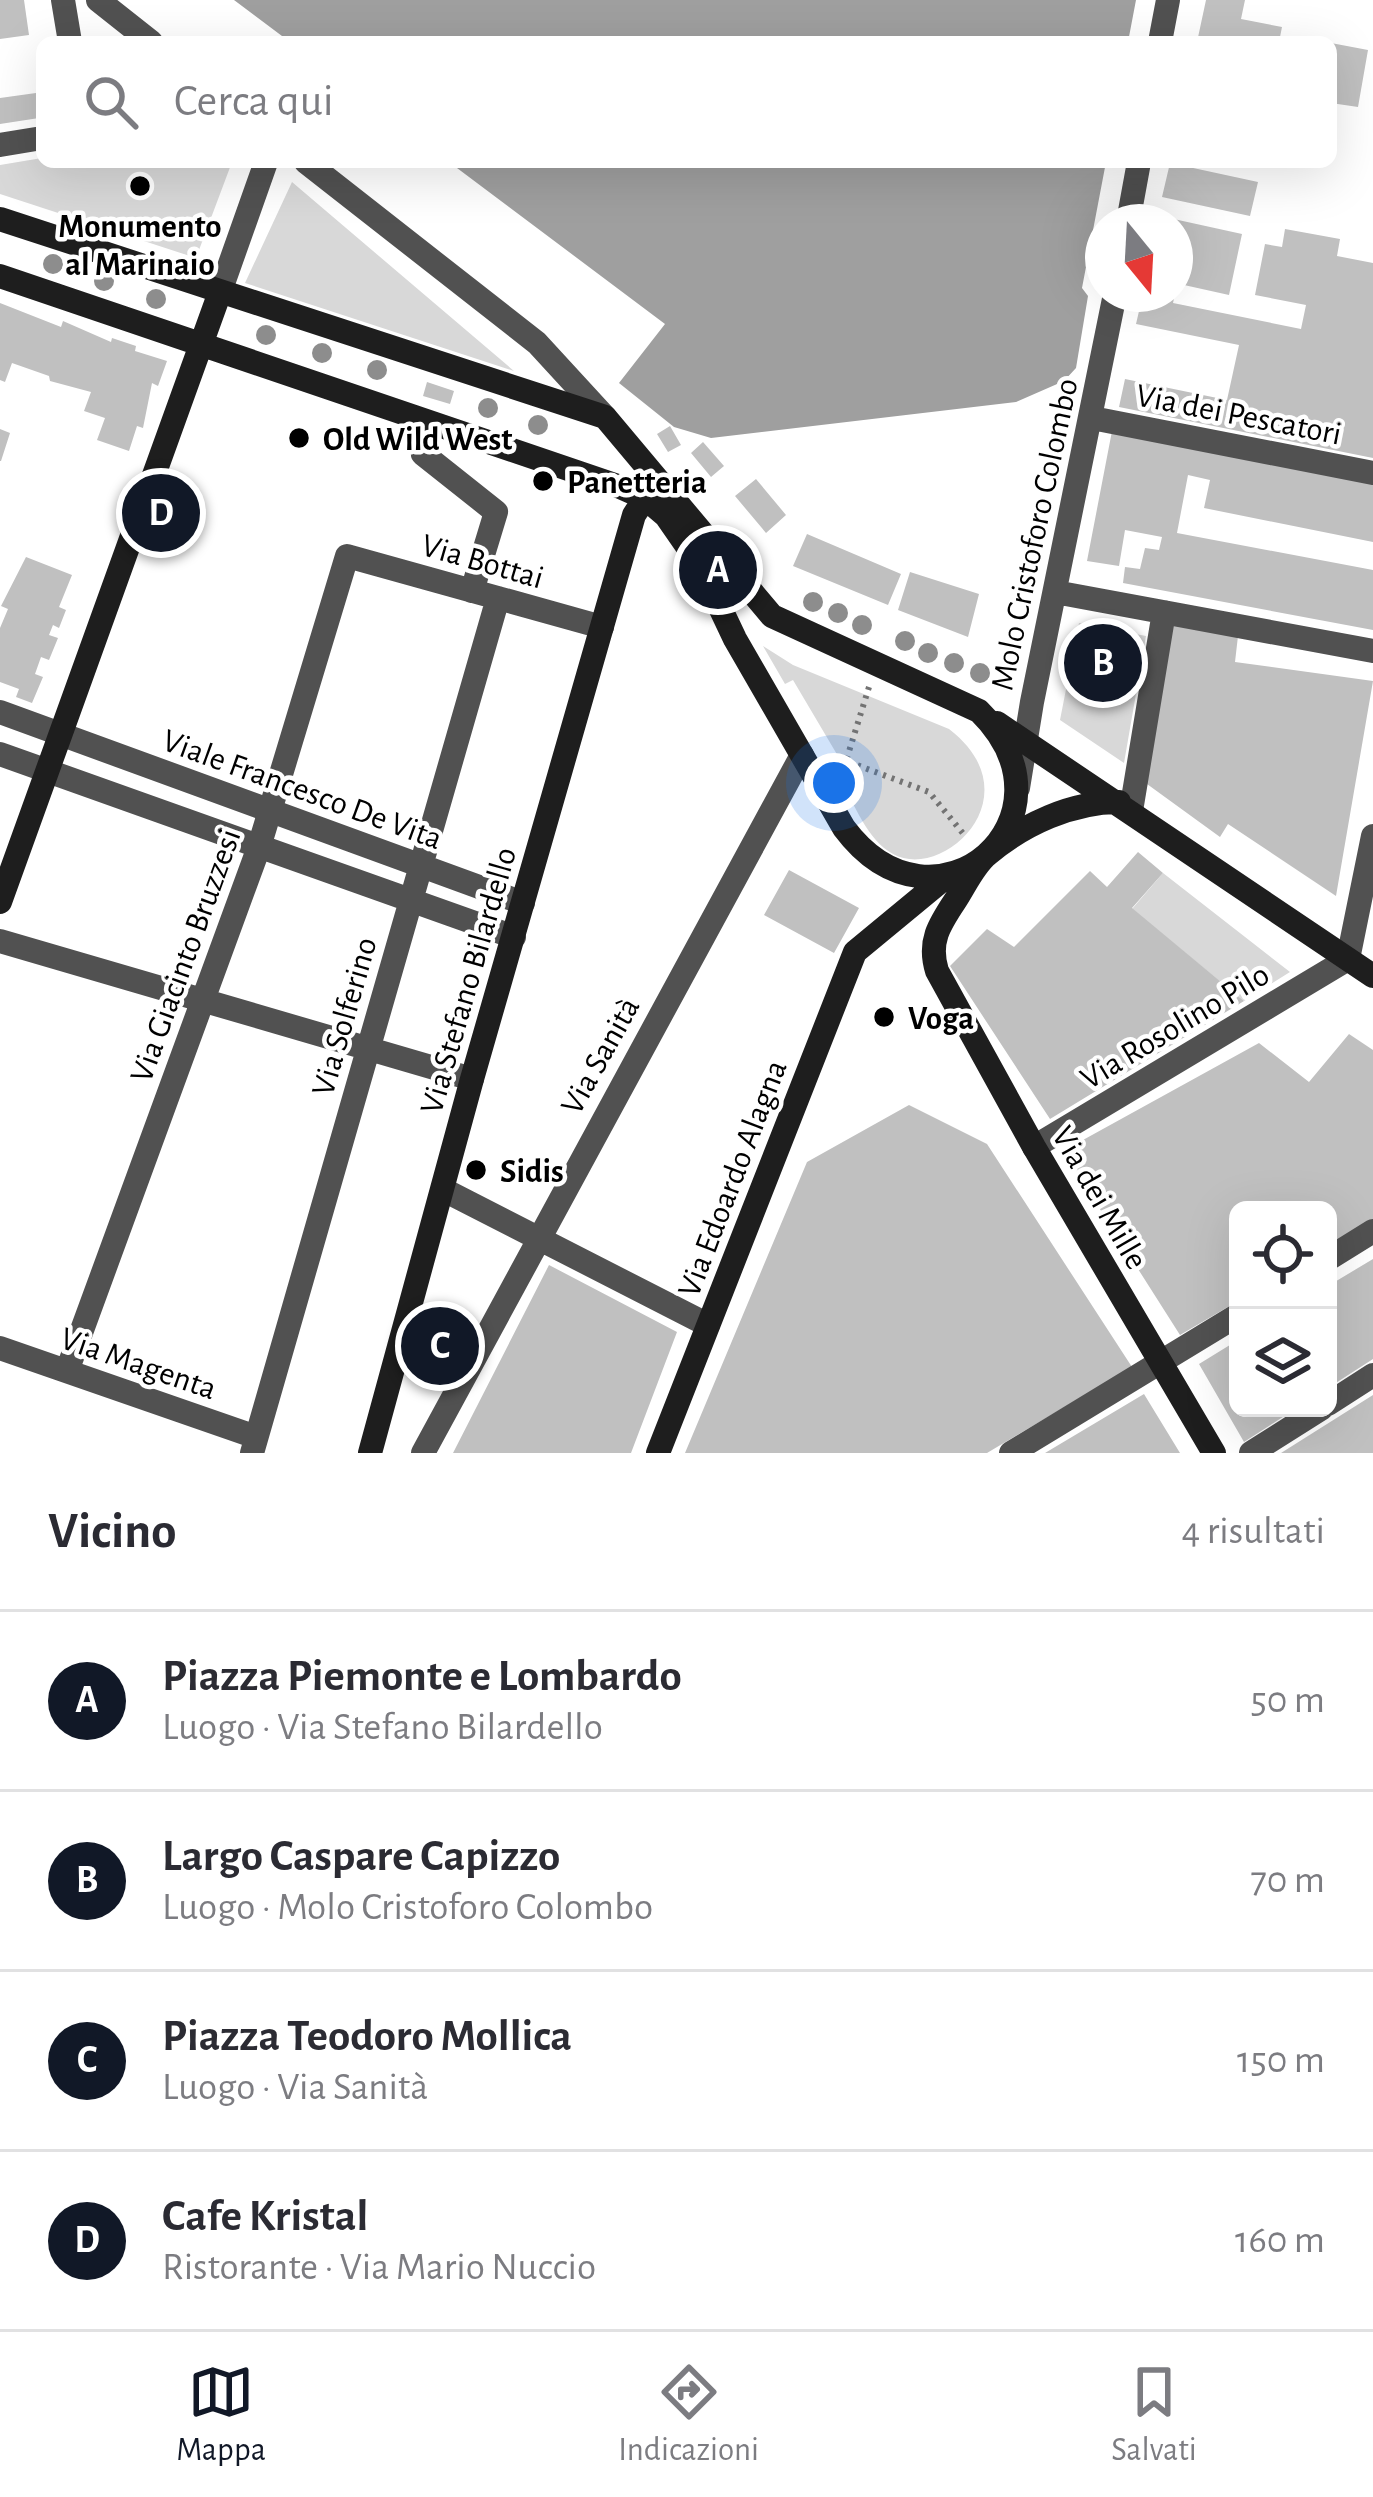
<!DOCTYPE html>
<html lang="it">
<meta charset="utf-8">
<style>
:root{--surface:#fff;--page:#f7f7f7;--text:#2b2b33;--muted:#7c7c81;--line:#e1e1e2;--accent:#111827}
body{margin:0;font-family:"Alegreya Sans",sans-serif;background:var(--page);color:var(--text)}
.controls{position:absolute;right:36px;bottom:36px;display:grid;overflow:hidden;border-radius:18px;box-shadow:0 12px 48px #0002}
.controls button{width:108px;height:108px;display:grid;place-items:center;padding:0;border:0;border-bottom:3px solid var(--line);background:var(--surface);color:var(--text);font:60px sans-serif}
.compass{position:absolute;left:1085px;top:204px;width:108px;height:108px;border-radius:50%;background:var(--surface);box-shadow:0 12px 48px #0002;rotate:162deg}
.you{position:absolute;left:834px;top:783px;width:42px;height:42px;margin:-30px;border:9px solid #fff;border-radius:50%;background:#1a73e8;box-shadow:0 0 0 18px #1a73e833}
.badge{display:grid;place-items:center;width:78px;height:78px;border-radius:50%;background:var(--accent);color:#fff;font-size:39px;font-weight:700}
.pin{position:absolute;translate:-50% -50%;border:6px solid #fff;box-shadow:0 3px 12px #0006}
.list{margin:0;padding:0;list-style:none}
h2{display:flex;justify-content:space-between;align-items:center;height:156px;margin:0;padding:0 48px;font-size:51px}
h2 small{font-size:39px;font-weight:400;color:var(--muted)}
.list li{display:grid;grid-template-columns:78px 1fr auto;gap:36px;align-items:center;box-sizing:border-box;height:180px;padding:0 48px;border-top:3px solid var(--line)}
.list b{display:block;font-size:45px;white-space:nowrap}
.list p{margin:0;font-size:39px;white-space:nowrap;color:var(--muted)}
.list em{font-size:39px;font-style:normal;color:var(--muted)}
.icon{flex:none;width:66px;height:66px;fill:none;stroke:currentColor;stroke-width:2;stroke-linecap:round;stroke-linejoin:round}
.map{position:relative;flex:none;width:1373px;height:1453px;overflow:hidden}
.search{position:absolute;background:var(--surface);box-shadow:0 12px 48px #0002;left:36px;right:36px;top:36px;height:132px;display:flex;align-items:center;gap:30px;box-sizing:border-box;padding:0 42px;border-radius:18px;color:var(--muted);font-size:45px}
.sheet{height:876px;background:var(--surface)}
nav{display:flex;justify-content:space-around;align-items:center;box-sizing:border-box;height:168px;border-top:3px solid var(--line);background:var(--surface);font-size:33px;color:var(--muted)}
nav a{display:grid;justify-items:center;gap:6px}
nav .on{color:var(--accent)}
.map>svg:first-child{display:block}
</style>
<div class="map">
<svg width="1373" height="1453" viewBox="0 0 1373 1453">
<rect width="100%" height="100%" fill="#fff"/>
<path fill="#d8d8d8" d="M42,158V162H232L196,258L0,194V165Z
M292,182L514,371L245,283Z
M1079,623L1146,636L1124,763L1060,720Z
M763,646L793,665L949,729C1035,795 944,882 893,854C867,840 854,803 840,779L848,773L793,680L785,684Z
M1163,873L1290,972L1244,1001L1132,909Z"/>
<path fill="#9f9f9f" d="M234,0H1136L1128,42H290Z
M449,162H1106L1082,288L1088,296L1076,368L1064,381L1016,402L711,438L674,427L619,383L665,324Z"/>
<path fill="#c0c0c0" d="M0,0H24L29,35L0,39Z
M1206,0H1245L1241,19L1282,27L1279,42H1197Z
M1331,43L1368,50L1358,107L1331,103Z
M36,93L39,118L0,124V98Z
M1170,163L1258,182L1250,216L1162,197Z
M1160,216L1242,234L1229,295L1175,283V222H1158Z
M1285,229L1340,239L1337,256L1373,263V458L1119,407L1125,379L1227,400L1239,345L1136,324L1143,294H1175L1173,303L1301,329L1306,305L1255,295L1265,244L1282,247Z
M0,303L61,327L63,321L111,342L112,338L136,346L135,351L167,361L158,386L152,383L143,428L137,426L129,451L97,440L105,418L84,411L91,392L50,381L49,376L12,363L5,382L0,380Z
M427,382L454,391L450,404L423,396Z
M670,426L681,445L668,452L657,434Z
M0,429L10,433L1,461H0Z
M1112,431L1373,483V542L1204,508L1210,480L1188,475L1177,533L1373,570V630L1123,583L1125,567L1140,569L1145,548L1159,550L1162,537L1125,530L1119,566L1087,561Z
M703,442L724,466L711,477L691,453Z
M756,479L786,515L766,533L735,496Z
M807,534L901,574L888,605L793,566Z
M26,557L72,575L59,607L66,610L59,628L53,625L49,635L58,638L49,660L41,657L35,674L43,677L32,703L16,697L19,689L0,682V628L8,609L1,606Z
M910,572L979,594L968,637L898,610Z
M1171,624L1238,636L1235,662L1373,681L1336,896L1228,824L1220,837L1147,784Z
M1138,852L1163,873L1132,908L1244,1001L1050,1119L950,966L987,929L1014,947L1090,871L1107,887Z
M789,870L859,908L834,953L764,915Z
M1349,1034L1373,1050V1221L1328,1248V1210H1238V1301L1180,1335L1063,1151L1259,1043L1309,1082Z
M909,1105L987,1144L1132,1367L987,1453H685L807,1162Z
M1373,1259V1359L1328,1388V1286Z
M549,1265L677,1332L631,1453H453Z
M1238,1340V1408H1297L1244,1442L1199,1364Z
M1144,1394L1180,1453H1045Z
M1373,1395V1453H1281Z"/>
<g fill="none" stroke-linecap="round" stroke-linejoin="round">
<path stroke="#737373" stroke-width="6" stroke-dasharray="3 6" stroke-linecap="butt" d="M869,687L846,761L929,792L966,837"/>
<path stroke="#515151" stroke-width="24" d="M63,0L70,42
M98,0L151,42
M1160,42L1168,0
M0,145L42,138
M306,162L537,343L605,417
M1128,222L1139,162
M220,292L266,162
M1092,418L1373,473
M433,424L423,454L496,512L472,591
M1055,592L1373,651
M0,712L523,903
M0,754L514,937
M1018,788L1032,702L1115,294
M1131,811L1164,612
M0,941L472,1079
M1034,1147L1348,959L1373,836
M444,1190L708,1325
M1328,1259L1373,1231
M0,1348L256,1437
M67,1371L259,847L347,556L602,627
M1328,1404L1373,1375
M252,1453L498,598
M423,1453L802,755
M1011,1453L1238,1315
M1251,1453L1322,1408"/>
<path stroke="#1e1e1e" stroke-width="24" d="M0,219L605,417L772,616L979,711C1087,817 935,950 844,828L735,639L700,565L666,516L645,498L618,486L0,276
M997,723L1373,976
M1119,802C1072,802 1024,824 988,854C974,865 965,886 955,901C939,925 928,942 937,971L1034,1147L1214,1453
M0,902L220,292
M370,1453L472,1079L634,515L645,498L656,496
M658,1453L855,952L947,876"/>
</g>
<g fill="#8d8d8d">
<circle cx="53" cy="264" r="10"/>
<circle cx="104" cy="281" r="10"/>
<circle cx="156" cy="299" r="10"/>
<circle cx="266" cy="335" r="10"/>
<circle cx="322" cy="353" r="10"/>
<circle cx="377" cy="370" r="10"/>
<circle cx="488" cy="408" r="10"/>
<circle cx="538" cy="425" r="10"/>
<circle cx="813" cy="602" r="10"/>
<circle cx="838" cy="613" r="10"/>
<circle cx="862" cy="625" r="10"/>
<circle cx="905" cy="641" r="10"/>
<circle cx="928" cy="653" r="10"/>
<circle cx="954" cy="663" r="10"/>
<circle cx="980" cy="673" r="10"/>
</g>
<g fill="#000" stroke="#fff" stroke-width="4.5">
<circle cx="140" cy="186" r="12"/>
<circle cx="299" cy="438" r="12"/>
<circle cx="543" cy="481" r="12"/>
<circle cx="884" cy="1017" r="12"/>
<circle cx="476" cy="1170" r="12"/>
</g>
<g text-anchor="middle" stroke-width="9" stroke-linejoin="round" paint-order="stroke">
<g font-size="33" font-weight="bold" fill="#000" stroke="#fff" text-anchor="start">
<text x="140" y="237" text-anchor="middle">Monumento<tspan x="140" dy="38">al Marinaio</tspan></text>
<text x="323" y="450">Old Wild West</text>
<text x="567" y="493">Panetteria</text>
<text x="908" y="1029">Voga</text>
<text x="500" y="1182">Sidis</text>
</g>
<g font-size="33" fill="#000" stroke="#fff">
<text transform="translate(1239 413) rotate(11)" y="12">Via dei Pescatori</text>
<text transform="translate(1033 534) rotate(-78)" y="12">Molo Cristoforo Colombo</text>
<text transform="translate(483 560) rotate(16)" y="12">Via Bottai</text>
<text transform="translate(303 788) rotate(20)" y="12">Viale Francesco De Vita</text>
<text transform="translate(184 955) rotate(-70)" y="12">Via Giacinto Bruzzesi</text>
<text transform="translate(467 980) rotate(-74)" y="12">Via Stefano Bilardello</text>
<text transform="translate(343 1016) rotate(-74)" y="12">Via Solferino</text>
<text transform="translate(1174 1025) rotate(-31)" y="12">Via Rosolino Pilo</text>
<text transform="translate(599 1055) rotate(-61)" y="12">Via Sanità</text>
<text transform="translate(731 1178) rotate(-69)" y="12">Via Edoardo Alagna</text>
<text transform="translate(1101 1197) rotate(60)" y="12">Via dei Mille</text>
<text transform="translate(139 1362) rotate(19)" y="12">Via Magenta</text>
</g>
</g>
</svg>
<div class="controls">
<button><svg class="icon" aria-label="locate" viewBox="0 0 24 24"><circle cx="12" cy="12" r="6"/><path d="M12 2v4M12 18v4M2 12h4M18 12h4"/></svg></button>
<button><svg class="icon" aria-label="layers" viewBox="0 0 24 24"><path d="M12 4l9 5-9 5-9-5zM3 14l9 5 9-5"/></svg></button>
</div>
<svg class="compass" viewBox="-18 -18 36 36"><path d="M0-13l5 13h-10z" fill="#e53935"/><path d="M0 13l5-13h-10z" fill="#7c7c81"/></svg>
<div class="you"></div>
<div class="pin badge" style="left:718px;top:570px">A</div>
<div class="pin badge" style="left:1103px;top:663px">B</div>
<div class="pin badge" style="left:440px;top:1346px">C</div>
<div class="pin badge" style="left:161px;top:513px">D</div>
<div class="search"><svg class="icon" aria-label="search" viewBox="0 0 24 24"><circle cx="10" cy="10" r="6"/><path d="M15 15l6 6"/></svg>Cerca qui</div>
</div>
<section class="sheet">
<h2>Vicino<small>4 risultati</small></h2>
<ul class="list">
<li><span class="badge">A</span><div><b>Piazza Piemonte e Lombardo</b><p>Luogo · Via Stefano Bilardello</p></div><em>50 m</em></li>
<li><span class="badge">B</span><div><b>Largo Caspare Capizzo</b><p>Luogo · Molo Cristoforo Colombo</p></div><em>70 m</em></li>
<li><span class="badge">C</span><div><b>Piazza Teodoro Mollica</b><p>Luogo · Via Sanità</p></div><em>150 m</em></li>
<li><span class="badge">D</span><div><b>Cafe Kristal</b><p>Ristorante · Via Mario Nuccio</p></div><em>160 m</em></li>
</ul>
</section>
<nav>
<a class="on"><svg class="icon" aria-label="map" viewBox="0 0 24 24"><path d="M3 6l6-2 6 2 6-2v14l-6 2-6-2-6 2zM9 4v14M15 6v14"/></svg>Mappa</a>
<a><svg class="icon" aria-label="directions" viewBox="0 0 24 24"><path d="M12 3l9 9-9 9-9-9zM9 14v-3h6M13 9l2 2-2 2"/></svg>Indicazioni</a>
<a><svg class="icon" aria-label="saved" viewBox="0 0 24 24"><path d="M7 4h10v16l-5-4-5 4z"/></svg>Salvati</a>
</nav>
